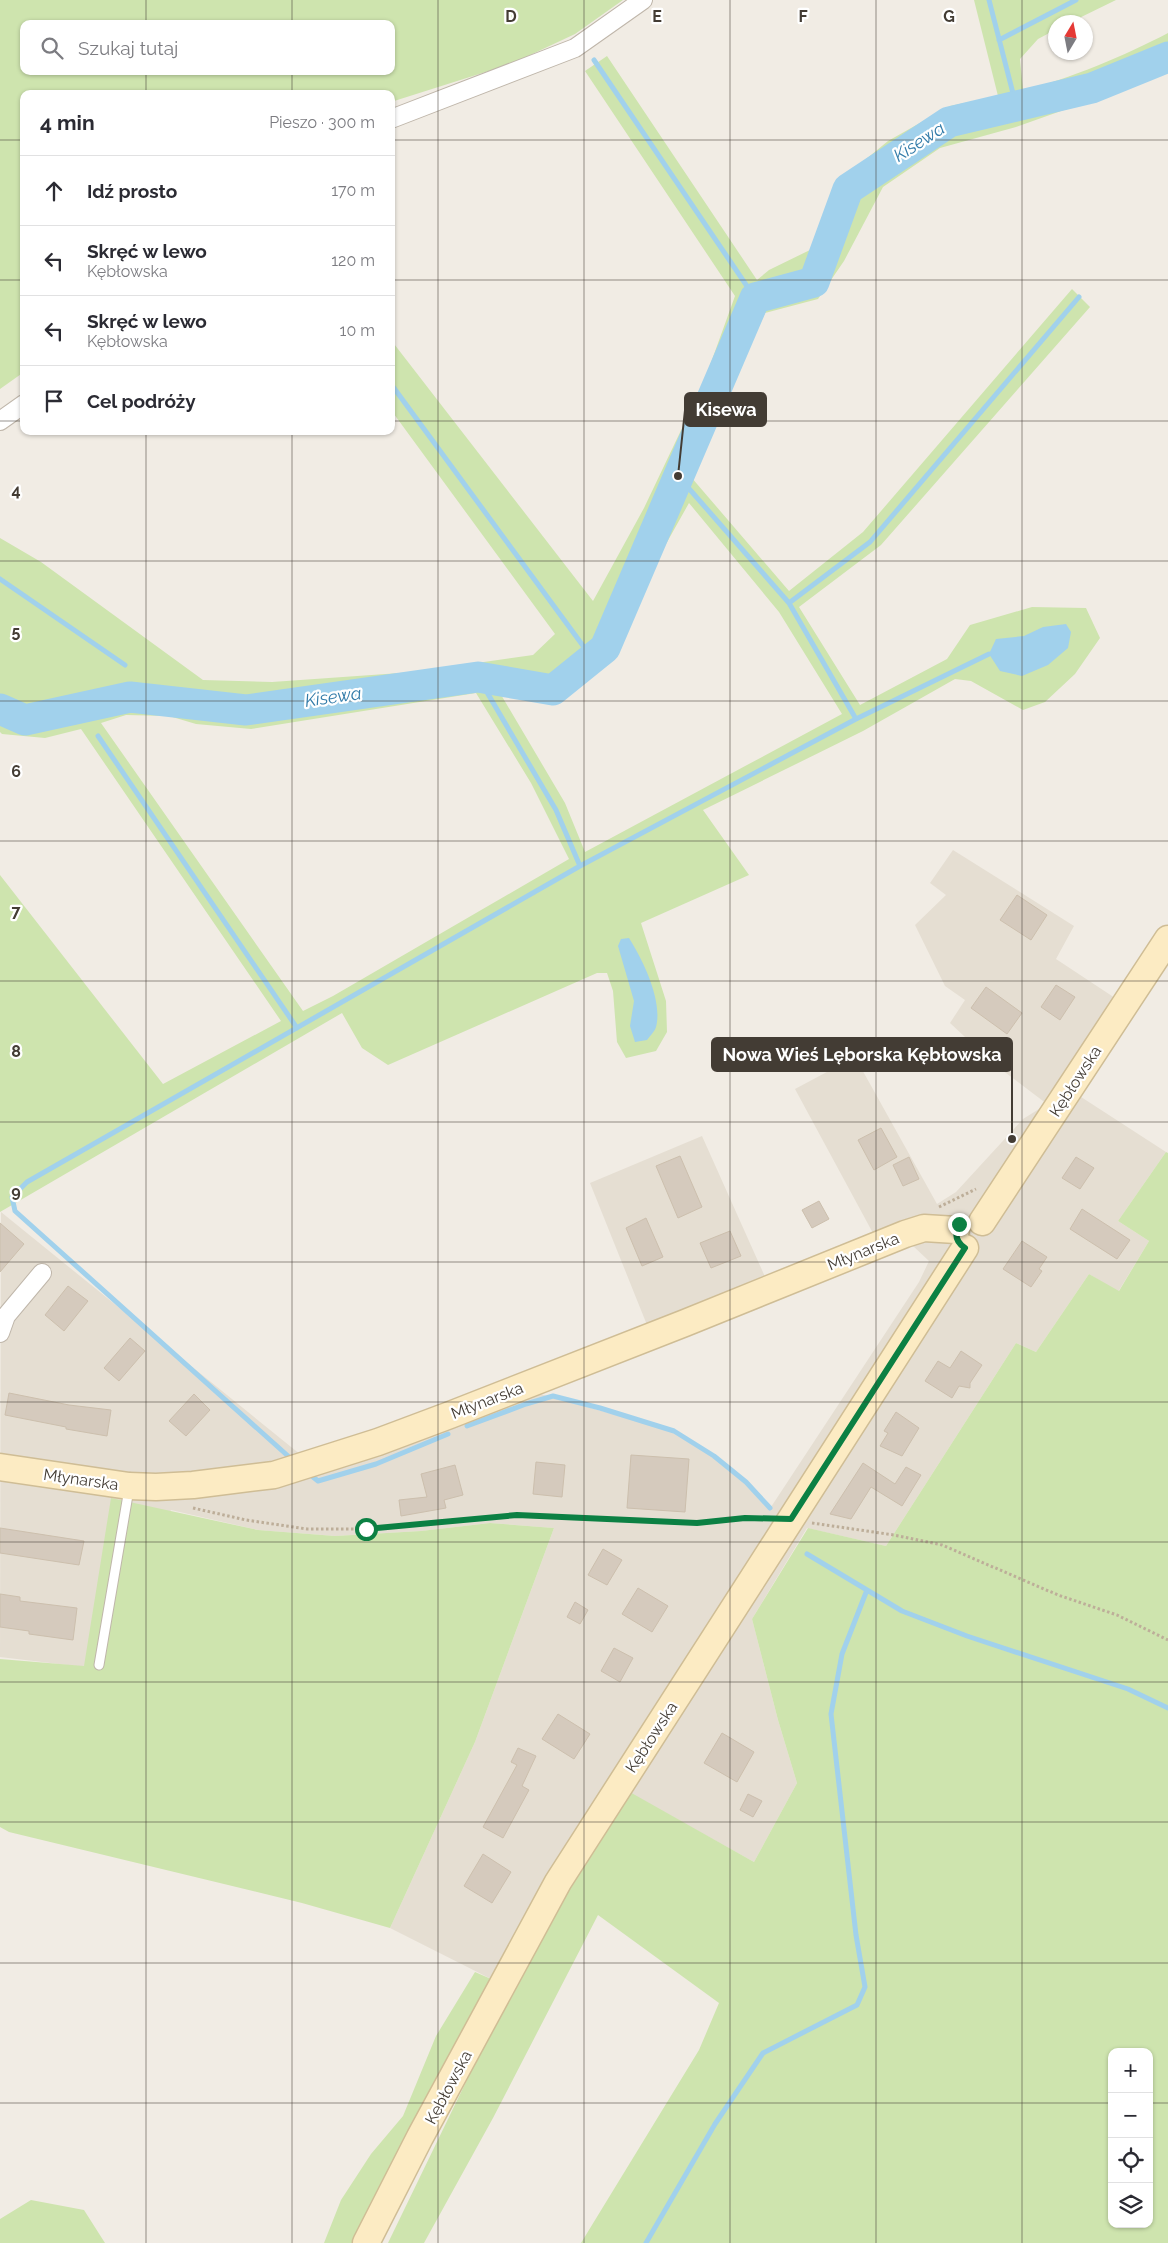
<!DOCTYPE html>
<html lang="pl">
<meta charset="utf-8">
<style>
:root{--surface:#fff;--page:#f2f2f3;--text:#2b2b33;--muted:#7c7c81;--line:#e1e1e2}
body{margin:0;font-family:Raleway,sans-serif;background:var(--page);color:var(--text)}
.controls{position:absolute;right:15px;bottom:15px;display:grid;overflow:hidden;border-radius:10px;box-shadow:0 1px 4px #0004}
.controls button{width:45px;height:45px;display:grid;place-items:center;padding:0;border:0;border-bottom:1px solid var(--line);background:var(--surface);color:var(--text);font:25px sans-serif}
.compass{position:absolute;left:1048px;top:15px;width:45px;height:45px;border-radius:50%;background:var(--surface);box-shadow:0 1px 4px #0004;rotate:10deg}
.stop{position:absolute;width:15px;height:15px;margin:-11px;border:4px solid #0b8043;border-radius:50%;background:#fff}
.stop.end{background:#0b8043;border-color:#fff;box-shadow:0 1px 5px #0008}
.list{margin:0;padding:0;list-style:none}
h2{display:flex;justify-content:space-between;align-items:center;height:65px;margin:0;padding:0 20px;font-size:21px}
h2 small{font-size:16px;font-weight:400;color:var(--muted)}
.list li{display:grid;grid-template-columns:32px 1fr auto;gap:15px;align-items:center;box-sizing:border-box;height:70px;padding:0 20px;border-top:1px solid var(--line)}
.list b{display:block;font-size:19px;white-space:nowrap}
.list p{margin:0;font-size:16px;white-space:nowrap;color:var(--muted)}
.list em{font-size:16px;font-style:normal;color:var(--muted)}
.icon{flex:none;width:28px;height:28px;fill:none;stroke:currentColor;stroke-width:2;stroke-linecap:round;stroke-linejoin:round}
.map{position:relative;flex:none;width:1168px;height:2243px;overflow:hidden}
.search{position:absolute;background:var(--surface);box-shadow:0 1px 4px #0004;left:20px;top:20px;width:375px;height:55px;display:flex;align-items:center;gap:12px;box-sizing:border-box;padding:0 18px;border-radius:10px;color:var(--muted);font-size:19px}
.panel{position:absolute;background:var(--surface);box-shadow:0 1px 4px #0004;left:20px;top:90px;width:375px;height:345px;border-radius:10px}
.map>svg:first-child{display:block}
</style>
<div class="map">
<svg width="1168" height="2243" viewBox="0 0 1168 2243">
<rect width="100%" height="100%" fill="#f1ece4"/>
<path fill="#e5ded2" d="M953,850L1074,926L1056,959L1115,998L1061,1084L1166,1152L1118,1221L1149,1241L1118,1292L1089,1274L1036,1352L1016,1343L886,1546L807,1528L752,1619L778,1720L797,1783L754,1862L628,1792L511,1989L390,1928L475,1742L554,1528L490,1523L421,1531L335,1536L258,1530L171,1510L84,1667L0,1657L1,1212L301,1455L505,1381L533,1392L674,1431L714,1456L747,1483L771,1507L919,1282L929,1261L912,1245L874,1235L795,1089L855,1057L937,1204L956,1192L1023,1119L1047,1104L994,1064L950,1023L965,1000L945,986L915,925L946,895L930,883Z
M702,1136L766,1279L647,1325L590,1183Z"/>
<path fill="#cee4ae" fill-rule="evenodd" d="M0,0H623L575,34L511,64L391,102V94H24V372L0,389ZM24,24H391V71H24Z
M974,0H1116L1071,22H1056L1055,30L1038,39L1020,59L1023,90C1068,80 1126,55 1168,33V73L1016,127L940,148L883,187L844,261L818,299L765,313L691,477L789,591L863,532L1072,289L1090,307L881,545L799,607L860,705L947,659L970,625L1032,607L1086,608L1100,638L1075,674L1045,702L1023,710L971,681L955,679L863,731L703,810L749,875L641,923L666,1001L667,1032L656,1051L626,1058L617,1042L613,991L607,973H597L388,1065L362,1048L342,1013L0,1212V875L163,1084L281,1021L81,729L45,738L2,734L0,732V538L41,562L203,680L272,682L414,672L533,655L555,634L391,410V340L593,601L644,508L704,382L735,296L585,71L607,56L757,280L769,270L812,249L837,183L888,141L950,106L998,96ZM689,503L779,612L842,714L585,852L565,803L500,693L547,696L578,687L617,648L630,608ZM476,693L531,783L569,859L333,996L303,1011L101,723L126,715L169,716L196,724L251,729Z
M1166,1152L1168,1153V2243H581L699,2050L719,2003L598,1915L493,2118L424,2243H388L511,1989L569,1880L628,1791L754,1862L797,1783L778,1720L752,1619L808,1528L886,1546L1016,1343L1036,1352L1089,1274L1119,1291L1149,1241L1118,1221ZM1112,2052H1149V2224H1112Z
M111,1498L258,1530L335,1536L421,1531L490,1523L554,1528L475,1742L390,1928L302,1903L9,1832L0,1827V1659L84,1666Z
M475,1972L491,1979L352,2243H324L341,2200L371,2154L403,2116L436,2036Z
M31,2200L84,2210L105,2243H0V2219Z"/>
<path fill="#a1d1ec" d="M1066,624L1071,632L1068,648L1048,665L1022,676L1000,671L989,654L996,639L1024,636L1043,627Z
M629,938C643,960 663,1001 656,1027C655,1031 650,1036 647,1040L635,1042L630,1026L634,1001L618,946L621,939Z"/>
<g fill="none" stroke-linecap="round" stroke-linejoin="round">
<path stroke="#a1d1ec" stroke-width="5" d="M989,0L1016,105
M999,40L1076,0
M594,60L755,298
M391,384L592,658
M23,422L24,421
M678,476L789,603L856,719
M0,579L125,665
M789,603L870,542L1079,297
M478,677L556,810L580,866
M98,736L297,1028
M467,1426L526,1404L553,1396L600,1408L674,1431L714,1456L746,1482L770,1508
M288,1456L15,1211L12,1197L27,1182L580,866L856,719L989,654
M313,1477L318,1481L376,1464L448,1434
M807,1554L902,1611L967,1636L1128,1689L1168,1708
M646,2243L715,2124L763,2053L857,2005L865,1987L856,1935L831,1714L842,1654L867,1590"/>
<path stroke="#a1d1ec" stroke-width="31" d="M0,709L25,720L130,697L246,710L478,677L553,690L605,648L755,298L814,282L848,189L949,122L1092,88L1168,57"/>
</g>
<path fill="#d5cabd" stroke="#ccbfad" d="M1017,895L1047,915L1031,940L1000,920Z
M1056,985L1075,997L1060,1020L1041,1007Z
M986,987L1022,1013L1007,1034L971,1008Z
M881,1128L897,1157L874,1170L858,1140Z
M680,1156L702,1207L678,1218L656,1166Z
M909,1157L919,1179L903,1186L893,1165Z
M1076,1157L1094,1168L1080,1189L1062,1178Z
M819,1201L829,1219L812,1228L802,1210Z
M1082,1209L1130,1240L1117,1259L1070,1229Z
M646,1218L663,1257L642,1266L626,1228Z
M0,1223L24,1244L0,1272Z
M730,1231L741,1256L711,1268L700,1243Z
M1022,1241L1047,1257L1039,1269L1042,1271L1031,1287L1003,1269Z
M68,1286L88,1301L64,1331L45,1315Z
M130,1338L145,1351L119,1381L104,1368Z
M961,1351L982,1365L970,1383V1388L959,1386L952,1398L925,1381L938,1361L950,1368Z
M9,1393L69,1405L111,1410L107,1436L66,1429V1427L5,1415Z
M194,1394L210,1410L186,1436L169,1421Z
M896,1412L919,1428L902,1456L880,1446L888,1433L884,1431Z
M631,1455L689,1459L685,1512L627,1508Z
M536,1462L565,1465L562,1497L533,1494Z
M863,1463L895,1484L906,1467L921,1475L902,1506L871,1487L851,1519L830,1514Z
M455,1465L463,1495L444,1500L446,1508L401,1516L399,1500L427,1497L421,1474Z
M0,1528L84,1541L79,1565L0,1553Z
M603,1549L622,1560L607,1585L588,1575Z
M638,1588L668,1606L652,1632L622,1614Z
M0,1594L20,1597V1601L77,1608L73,1640L29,1634V1631L0,1627Z
M575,1602L588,1610L580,1624L567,1617Z
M614,1648L633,1658L620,1682L601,1671Z
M558,1714L590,1734L574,1759L542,1739Z
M722,1733L754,1752L737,1782L704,1763Z
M518,1748L536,1756L522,1786L529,1790L503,1838L483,1827L517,1765L511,1762Z
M748,1794L762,1801L753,1817L740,1810Z
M483,1854L511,1872L492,1903L464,1886Z"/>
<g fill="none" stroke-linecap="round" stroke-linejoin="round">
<defs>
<path id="lane" d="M99,1665L129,1489"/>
<path id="street" d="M391,119L575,48L643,0
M0,421L24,404
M0,1333L6,1316L42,1273"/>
<path id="secondary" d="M982,1222L1168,939
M0,1467L129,1486L156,1487L193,1485L274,1475L378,1442L450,1415L685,1323L905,1234L924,1228L956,1230
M366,2243L420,2137L558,1882L965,1248"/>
</defs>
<use href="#lane" stroke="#bfb6aa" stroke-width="11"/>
<use href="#street" stroke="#bfb6aa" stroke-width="20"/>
<use href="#secondary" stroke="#cfbd95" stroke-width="29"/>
<path stroke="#bdae99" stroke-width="3" stroke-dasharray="2.5 2.5" stroke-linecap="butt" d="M939,1207L976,1189
M193,1508L246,1520L307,1529H366L517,1515L697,1523L745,1518L766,1519
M812,1523L894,1535L942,1545L1058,1595L1117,1615L1168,1640"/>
<use href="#lane" stroke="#fff" stroke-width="9"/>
<use href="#street" stroke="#fff" stroke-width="18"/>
<use href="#secondary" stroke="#fcebc3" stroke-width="26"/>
</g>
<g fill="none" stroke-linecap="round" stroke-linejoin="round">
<path stroke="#0b8043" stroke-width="6" d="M366,1529L517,1515L697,1523L745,1518L791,1519L965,1248C956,1242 954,1234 959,1224"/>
</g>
<path fill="none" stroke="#433c34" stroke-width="1" stroke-opacity="0.55" d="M146,0V24M292,0V24M438,0V2243M584,0V2243M730,0V2243M876,0V2243M1022,0V2243M146,71V94M292,71V94M0,140H24M391,140H1168M0,280H24M391,280H1168M0,421H24M391,421H1168M146,431V2243M292,431V2243M0,561H1168M0,701H1168M0,841H1168M0,981H1168M0,1122H1168M0,1262H1168M0,1402H1168M0,1542H1168M0,1682H1168M0,1822H1168M0,1963H1168M0,2103H1112M1149,2103H1168"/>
<g text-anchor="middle" stroke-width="4.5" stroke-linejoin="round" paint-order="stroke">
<g font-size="16" fill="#433c34" stroke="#fff">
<text transform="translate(1075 1081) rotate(-57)" y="6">Kębłowska</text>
<text transform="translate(863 1251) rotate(-22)" y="6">Młynarska</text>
<text transform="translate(487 1400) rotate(-21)" y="6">Młynarska</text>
<text transform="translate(81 1479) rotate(8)" y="6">Młynarska</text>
<text transform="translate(651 1737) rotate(-57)" y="6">Kębłowska</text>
<text transform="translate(448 2087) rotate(-62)" y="6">Kębłowska</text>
</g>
<g font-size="18" font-style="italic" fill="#337ca9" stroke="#fff">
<text transform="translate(919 142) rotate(-33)" y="6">Kisewa</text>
<text transform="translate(333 697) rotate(-8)" y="6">Kisewa</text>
</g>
</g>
<g font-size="16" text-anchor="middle" font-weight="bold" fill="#433c34" stroke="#fff" stroke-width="4.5" stroke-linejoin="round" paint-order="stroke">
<text x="511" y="22">D</text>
<text x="657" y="22">E</text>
<text x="803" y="22">F</text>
<text x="949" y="22">G</text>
<text x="16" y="496">4</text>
<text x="16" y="637">5</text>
<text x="16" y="777">6</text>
<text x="16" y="917">7</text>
<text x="16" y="1057">8</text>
<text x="16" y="1197">9</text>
</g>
<path fill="none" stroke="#433c34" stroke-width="2" d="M678 476L685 410M1012 1139L1012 1055"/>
<g fill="#433c34" stroke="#fff" stroke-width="2">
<circle cx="678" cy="476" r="5"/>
<circle cx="1012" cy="1139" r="5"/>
</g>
<g fill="#433c34" stroke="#433c34" stroke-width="2">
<rect x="685" y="393" width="81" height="33" rx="5"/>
<rect x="712" y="1038" width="300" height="33" rx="5"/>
</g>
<g font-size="18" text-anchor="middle" font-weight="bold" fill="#fff">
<text x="726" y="416">Kisewa</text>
<text x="862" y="1061">Nowa Wieś Lęborska Kębłowska</text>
</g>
</svg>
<div class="controls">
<button>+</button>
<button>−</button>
<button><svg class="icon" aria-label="locate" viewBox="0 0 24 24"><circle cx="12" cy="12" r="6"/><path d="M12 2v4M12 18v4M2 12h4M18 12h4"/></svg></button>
<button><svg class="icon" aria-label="layers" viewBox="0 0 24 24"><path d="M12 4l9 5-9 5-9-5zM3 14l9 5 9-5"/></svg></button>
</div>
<svg class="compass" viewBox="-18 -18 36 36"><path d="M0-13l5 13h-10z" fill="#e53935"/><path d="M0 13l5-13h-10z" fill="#7c7c81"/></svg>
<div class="stop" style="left:366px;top:1529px"></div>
<div class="stop end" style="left:959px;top:1224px"></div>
<div class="search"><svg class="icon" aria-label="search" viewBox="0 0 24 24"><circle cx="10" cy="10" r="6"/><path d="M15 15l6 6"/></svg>Szukaj tutaj</div>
<section class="panel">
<h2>4 min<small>Pieszo · 300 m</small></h2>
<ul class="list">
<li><svg class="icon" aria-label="ahead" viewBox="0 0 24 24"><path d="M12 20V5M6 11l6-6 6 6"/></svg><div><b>Idź prosto</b></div><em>170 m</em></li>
<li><svg class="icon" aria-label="left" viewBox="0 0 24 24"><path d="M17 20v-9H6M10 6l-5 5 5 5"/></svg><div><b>Skręć w lewo</b><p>Kębłowska</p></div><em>120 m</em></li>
<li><svg class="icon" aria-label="left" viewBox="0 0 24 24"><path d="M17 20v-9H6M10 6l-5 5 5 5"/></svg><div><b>Skręć w lewo</b><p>Kębłowska</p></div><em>10 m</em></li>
<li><svg class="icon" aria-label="arrive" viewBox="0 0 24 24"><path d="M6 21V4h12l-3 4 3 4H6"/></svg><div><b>Cel podróży</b></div></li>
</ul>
</section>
</div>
